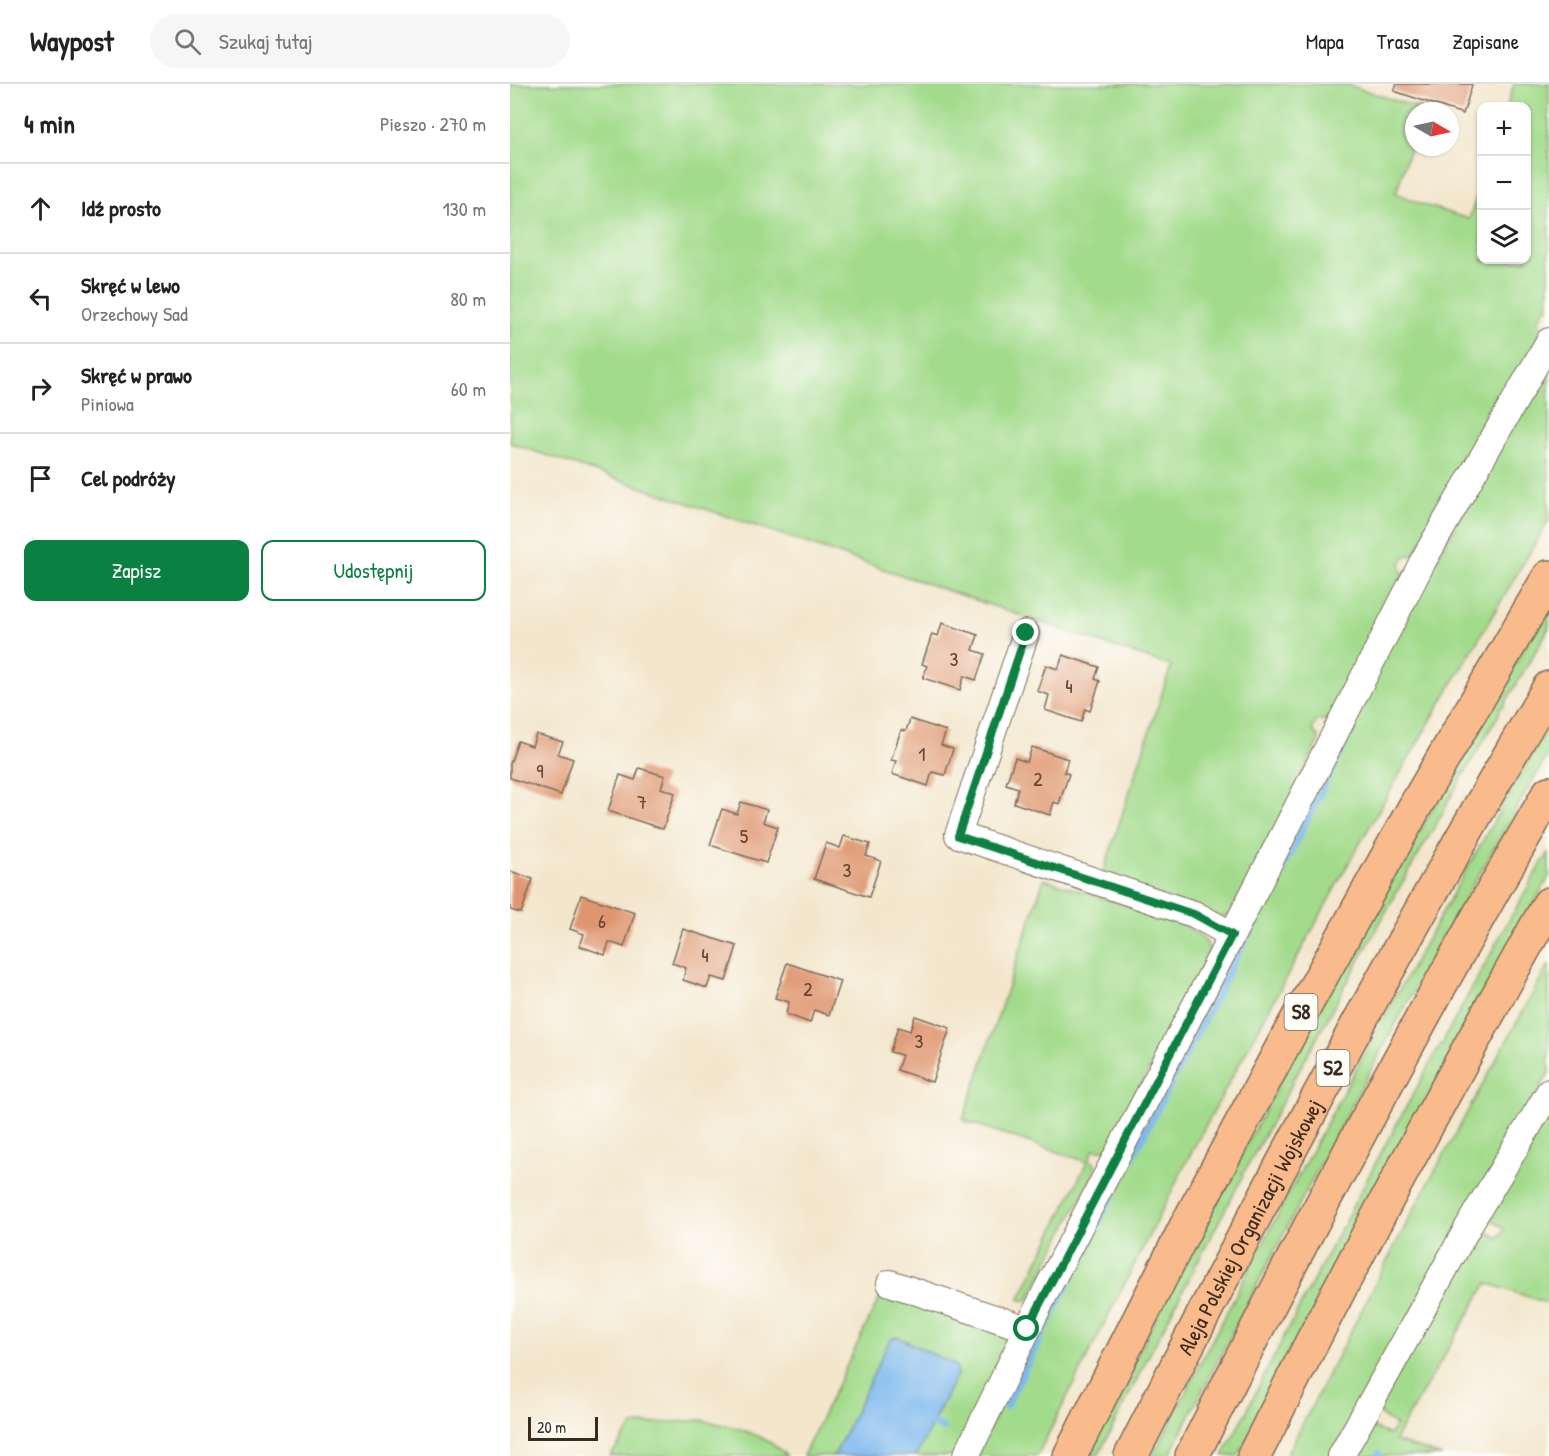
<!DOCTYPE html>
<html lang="pl">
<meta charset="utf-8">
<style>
:root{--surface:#fff;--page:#f6f6f6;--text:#222;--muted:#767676;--line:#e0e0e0;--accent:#0b8043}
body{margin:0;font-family:"Patrick Hand",sans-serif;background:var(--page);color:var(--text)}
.controls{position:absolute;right:18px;top:18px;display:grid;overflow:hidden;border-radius:12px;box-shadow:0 2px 4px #0004}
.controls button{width:54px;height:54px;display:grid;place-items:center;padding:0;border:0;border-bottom:2px solid var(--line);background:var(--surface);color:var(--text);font:30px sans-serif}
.compass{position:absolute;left:895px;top:18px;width:54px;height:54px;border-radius:50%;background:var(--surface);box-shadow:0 2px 4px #0004;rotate:99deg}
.scale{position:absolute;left:18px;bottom:15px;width:70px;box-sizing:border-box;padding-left:6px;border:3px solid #3b2a1e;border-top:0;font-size:16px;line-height:21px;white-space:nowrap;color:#3b2a1e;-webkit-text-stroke:4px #fdfcf7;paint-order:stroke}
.stop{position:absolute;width:18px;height:18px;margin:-14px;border:4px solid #0b8043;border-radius:50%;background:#fff}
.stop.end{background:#0b8043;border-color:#fff;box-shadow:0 2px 6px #0008}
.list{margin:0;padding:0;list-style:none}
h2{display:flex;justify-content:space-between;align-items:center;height:78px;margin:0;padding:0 24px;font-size:26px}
h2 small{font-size:20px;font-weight:400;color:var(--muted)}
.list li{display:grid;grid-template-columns:39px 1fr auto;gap:18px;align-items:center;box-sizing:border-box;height:90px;padding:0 24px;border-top:2px solid var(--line)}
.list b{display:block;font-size:22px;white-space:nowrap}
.list p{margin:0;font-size:20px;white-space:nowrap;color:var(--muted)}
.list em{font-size:20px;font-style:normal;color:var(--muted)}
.actions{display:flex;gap:12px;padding:18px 24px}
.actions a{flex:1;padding:14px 0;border:2px solid var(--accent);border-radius:12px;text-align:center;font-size:21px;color:var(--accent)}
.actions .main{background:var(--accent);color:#fff}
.icon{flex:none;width:33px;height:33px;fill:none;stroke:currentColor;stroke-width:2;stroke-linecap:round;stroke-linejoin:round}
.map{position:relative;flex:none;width:1039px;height:1372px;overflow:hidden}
header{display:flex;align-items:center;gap:36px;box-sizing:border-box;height:84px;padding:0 30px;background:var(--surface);border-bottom:2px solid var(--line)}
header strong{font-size:28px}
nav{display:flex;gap:33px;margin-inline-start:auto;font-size:21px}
.search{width:420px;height:54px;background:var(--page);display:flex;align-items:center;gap:15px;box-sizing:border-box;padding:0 21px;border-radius:33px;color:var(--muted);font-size:22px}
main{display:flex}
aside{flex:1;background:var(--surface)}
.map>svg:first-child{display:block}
</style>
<header>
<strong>Waypost</strong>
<div class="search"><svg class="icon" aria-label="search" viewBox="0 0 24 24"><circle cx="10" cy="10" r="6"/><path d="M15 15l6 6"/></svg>Szukaj tutaj</div>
<nav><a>Mapa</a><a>Trasa</a><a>Zapisane</a></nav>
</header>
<main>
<aside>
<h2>4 min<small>Pieszo · 270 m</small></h2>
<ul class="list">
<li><svg class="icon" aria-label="ahead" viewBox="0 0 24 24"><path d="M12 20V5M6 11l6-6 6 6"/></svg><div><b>Idź prosto</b></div><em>130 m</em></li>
<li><svg class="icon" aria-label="left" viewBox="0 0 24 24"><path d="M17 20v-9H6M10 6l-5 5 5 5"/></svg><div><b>Skręć w lewo</b><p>Orzechowy Sad</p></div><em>80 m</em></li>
<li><svg class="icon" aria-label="right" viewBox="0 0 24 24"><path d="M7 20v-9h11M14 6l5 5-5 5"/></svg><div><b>Skręć w prawo</b><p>Piniowa</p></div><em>60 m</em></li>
<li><svg class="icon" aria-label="arrive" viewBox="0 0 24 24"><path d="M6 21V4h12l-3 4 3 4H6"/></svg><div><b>Cel podróży</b></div></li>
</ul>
<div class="actions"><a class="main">Zapisz</a><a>Udostępnij</a></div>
</aside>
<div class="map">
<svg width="1039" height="1372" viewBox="0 0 1039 1372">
<rect width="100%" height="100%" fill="#fdfcf7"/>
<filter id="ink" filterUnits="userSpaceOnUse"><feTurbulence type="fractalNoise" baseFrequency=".0167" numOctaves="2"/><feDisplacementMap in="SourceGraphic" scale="12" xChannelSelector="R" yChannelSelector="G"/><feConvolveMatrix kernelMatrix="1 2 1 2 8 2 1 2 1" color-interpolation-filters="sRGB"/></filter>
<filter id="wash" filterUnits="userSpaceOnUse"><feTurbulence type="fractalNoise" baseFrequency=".008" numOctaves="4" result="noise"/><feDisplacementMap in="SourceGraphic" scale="24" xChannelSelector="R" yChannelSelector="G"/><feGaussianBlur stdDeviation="1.35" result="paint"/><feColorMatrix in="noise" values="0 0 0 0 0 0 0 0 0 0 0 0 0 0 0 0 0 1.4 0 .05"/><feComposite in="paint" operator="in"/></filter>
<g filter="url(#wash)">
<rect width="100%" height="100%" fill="#f3e6cc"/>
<path fill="#a3db8c" stroke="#6f8255" stroke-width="1.5" d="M0,0H835L912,25L911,27H904V50L886,109L914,121L959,135L971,99L972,176H1017V22H997L1004,0H1039V225L1035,224L1028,236L1031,242L1030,252L989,323L981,322L974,331L978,337L904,471L895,472L890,482L893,492L820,634L816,636H807L802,646L808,652L809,656L725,828L715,832L709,833L592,792L661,582L0,359Z
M1039,273V436L930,620L837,782L684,1063L527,1372H465L872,573Z
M1039,520V544L993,623L990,624L989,630L940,714L938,716L937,721L888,806L884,810V813L837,899L834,901L833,906L786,992L782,995L783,998L736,1085L732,1089L733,1092L687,1179L684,1180V1185L638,1273L636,1274L635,1279L590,1368L587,1372H574L799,942Z
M1039,641V669C904,899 780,1135 659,1372H643C768,1124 900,881 1039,641Z
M1039,767V793L999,863L728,1372H713L734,1331L737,1329L738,1324L782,1237L785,1236L786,1230L831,1144L835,1141V1137L880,1052L883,1050L884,1045L931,960L934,958L935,953L982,868L984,866L985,861L1033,777L1036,775Z
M534,795L672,840C684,847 696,853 700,866L598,1066H589L584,1065L579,1075L585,1080L586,1085L518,1216H509L577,1078L453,1036Z
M1039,880V989L936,1165L821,1372H776L903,1127Z
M1039,1023V1220L977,1199L892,1343L885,1357L932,1372H841L861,1344H865L879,1351L886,1342L869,1330L868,1325L967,1148C975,1145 981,1150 988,1154L995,1145C989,1140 980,1138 979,1129Z
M375,1203L502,1251L446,1372H406L447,1290V1285L445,1281L388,1253L383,1254L379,1258L324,1372H293Z
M191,1336C222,1342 255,1349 277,1372H100L123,1341Z"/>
<path fill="#7db8ee" stroke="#5c7186" stroke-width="1.5" d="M388,1253L445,1281L447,1286V1290L406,1372H324L379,1258L383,1254Z"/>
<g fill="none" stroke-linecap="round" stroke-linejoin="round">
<path stroke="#7db8ee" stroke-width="7" d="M496,1322L602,1112L782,766L840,648
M422,1339L433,1344
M868,1372L869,1370"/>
</g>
<g id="blocks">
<path fill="#df966f" d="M887,0H960L962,1L953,30L884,7Z
M432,539L468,551L463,566L475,570L466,596L454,592L450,606L413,594L417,582L412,580L422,550L428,552Z
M553,571L589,583L585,595L590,597L580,627L575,625L571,638L535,626L539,611L527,607L536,581L548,585Z
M400,635L436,647L431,661L443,665L435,691L422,688L418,702L382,690L386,677L381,676L391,646L396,647Z
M26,650L53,658L48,670L63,675L51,711L0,694V680L8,657L22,662Z
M522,663L558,675L554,688L559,690L549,720L544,718L540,731L504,719L508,704L496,700L505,674L517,678Z
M129,684L155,692L151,704L165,709L153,745L98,727L110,691L125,696Z
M231,718L257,726L253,738L268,743L256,779L200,761L212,725L227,730Z
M334,752L360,760L356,772L371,777L359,813L304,795L316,759L330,764Z
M0,787L23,795L11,829L0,826Z
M71,811L125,829L114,863L99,858L95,871L70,862L74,850L60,845Z
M173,845L227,862L216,897L201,893L197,904L173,896L176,884L162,879Z
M277,879L330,897L319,931L304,926L300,939L276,930L279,918L265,914Z
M405,932L440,944L422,998L387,986L392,971L380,968L388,943L400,947Z"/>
</g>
</g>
<g filter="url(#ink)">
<use href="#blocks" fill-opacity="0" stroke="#7b6c5b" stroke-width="1.5"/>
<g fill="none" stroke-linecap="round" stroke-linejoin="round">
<defs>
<path id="minor" d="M516,549L448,751L674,827L684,830L722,851
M380,1199L517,1245
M456,1372L537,1205L722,851L913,477L1039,257
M831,1372L963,1134L1039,1008"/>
<g id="highway">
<path d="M560,1372L677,1141L775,958L907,719L1039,493"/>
<path id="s1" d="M621,1372C752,1112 891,855 1039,604"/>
<path d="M682,1372C795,1148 913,926 1039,709"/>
<path d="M744,1372C837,1186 937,1002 1039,820"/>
</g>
</defs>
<use href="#minor" stroke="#7b6c5b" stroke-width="28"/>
<use href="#highway" stroke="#7b6c5b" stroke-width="36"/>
<use href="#minor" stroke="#fff" stroke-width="26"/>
<use href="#highway" stroke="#fabb8c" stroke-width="33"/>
</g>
</g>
<g fill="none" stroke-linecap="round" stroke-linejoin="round" filter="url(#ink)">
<path stroke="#0b8043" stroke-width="8" d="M516,549L448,752L674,827L684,830L722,851L517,1245"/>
</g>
<g text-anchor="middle" stroke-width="4.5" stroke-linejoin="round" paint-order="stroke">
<g font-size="20" fill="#644532">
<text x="444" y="582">3</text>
<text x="559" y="609">4</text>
<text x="412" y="677">1</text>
<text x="30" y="694">9</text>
<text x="528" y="702">2</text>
<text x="132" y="725">7</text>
<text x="234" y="759">5</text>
<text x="337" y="793">3</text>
<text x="92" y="844">6</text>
<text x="195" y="878">4</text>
<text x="298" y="912">2</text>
<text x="409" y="964">3</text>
</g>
<g fill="#fdfcf7" stroke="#75695f" stroke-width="1.5">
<rect x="774.5" y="910" width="33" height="36" rx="4.5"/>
<rect x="806.5" y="966" width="33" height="36" rx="4.5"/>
</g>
<g font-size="21" font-weight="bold" fill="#3b2a1e">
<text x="791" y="935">S8</text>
<text x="823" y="991">S2</text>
</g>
<g font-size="22" fill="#3b2a1e" stroke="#fdfcf7">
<text dy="8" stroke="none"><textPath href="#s1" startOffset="258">Aleja Polskiej Organizacji Wojskowej</textPath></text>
</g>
</g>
</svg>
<div class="controls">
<button>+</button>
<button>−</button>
<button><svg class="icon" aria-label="layers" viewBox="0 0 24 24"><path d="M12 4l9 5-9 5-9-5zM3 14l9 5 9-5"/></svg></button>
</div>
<svg class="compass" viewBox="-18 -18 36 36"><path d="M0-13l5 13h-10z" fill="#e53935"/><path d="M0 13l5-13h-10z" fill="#767676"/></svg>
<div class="scale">20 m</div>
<div class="stop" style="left:517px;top:1245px"></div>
<div class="stop end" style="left:516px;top:549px"></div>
</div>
</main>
